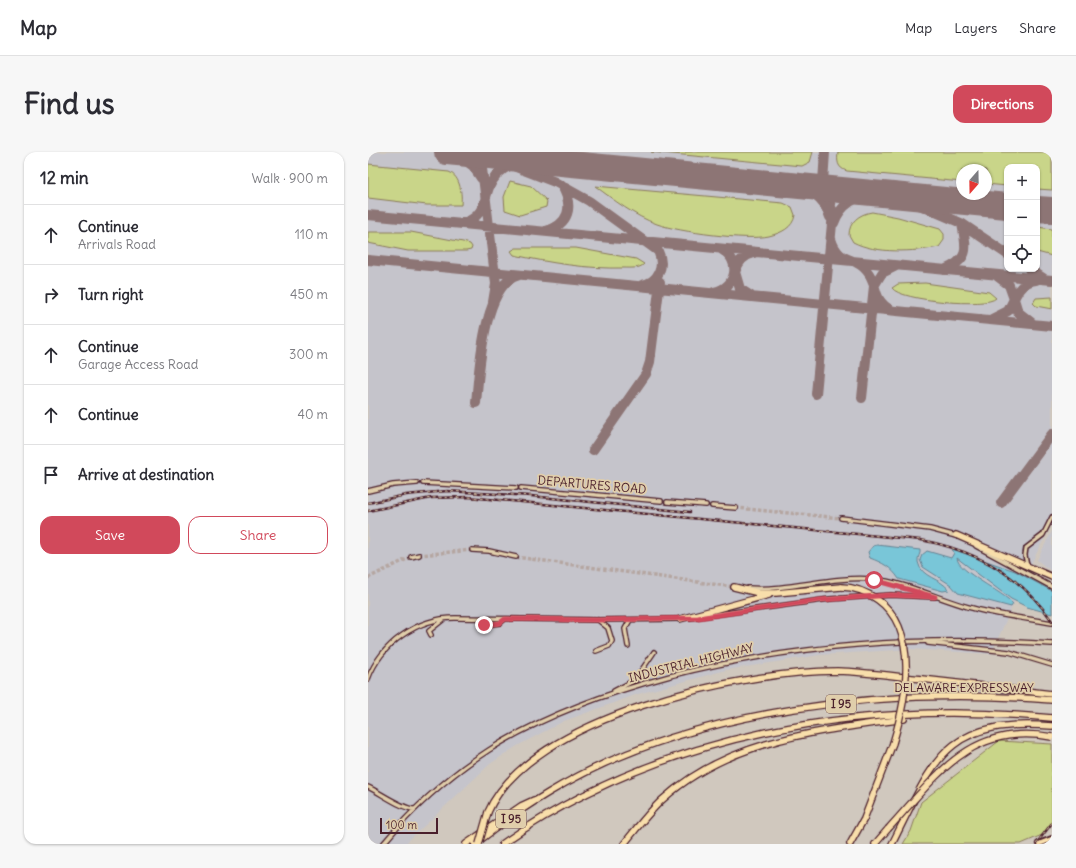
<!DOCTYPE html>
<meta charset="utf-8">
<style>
:root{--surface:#fff;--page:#f7f7f7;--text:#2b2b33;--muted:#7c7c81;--line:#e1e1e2;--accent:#d1495b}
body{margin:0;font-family:Delius,sans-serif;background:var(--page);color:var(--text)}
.controls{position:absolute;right:12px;top:12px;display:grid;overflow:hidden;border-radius:8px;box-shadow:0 1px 3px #0004}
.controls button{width:36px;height:36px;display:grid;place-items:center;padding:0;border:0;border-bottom:1px solid var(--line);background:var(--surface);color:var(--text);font:20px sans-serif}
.compass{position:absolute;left:588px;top:12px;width:36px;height:36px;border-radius:50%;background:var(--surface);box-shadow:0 1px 3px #0004;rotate:200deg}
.scale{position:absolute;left:12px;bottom:10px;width:58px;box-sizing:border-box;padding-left:4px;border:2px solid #4a1f2b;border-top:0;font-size:11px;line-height:14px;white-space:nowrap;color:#4a1f2b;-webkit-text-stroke:3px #e0ceab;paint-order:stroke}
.stop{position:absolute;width:12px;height:12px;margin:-9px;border:3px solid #d1495b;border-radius:50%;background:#fff}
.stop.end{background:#d1495b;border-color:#fff;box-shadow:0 1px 4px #0008}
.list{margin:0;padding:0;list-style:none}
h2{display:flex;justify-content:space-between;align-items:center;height:52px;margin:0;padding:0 16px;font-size:17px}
h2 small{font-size:13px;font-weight:400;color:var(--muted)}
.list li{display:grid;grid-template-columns:26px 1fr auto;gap:12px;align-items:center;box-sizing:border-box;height:60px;padding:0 16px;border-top:1px solid var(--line)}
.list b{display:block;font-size:15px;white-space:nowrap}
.list p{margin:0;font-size:13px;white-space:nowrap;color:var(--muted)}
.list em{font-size:13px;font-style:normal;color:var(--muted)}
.actions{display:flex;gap:8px;padding:12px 16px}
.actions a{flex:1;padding:9px 0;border:1px solid var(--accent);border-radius:12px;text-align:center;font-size:14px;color:var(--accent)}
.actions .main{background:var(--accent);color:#fff}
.icon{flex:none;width:22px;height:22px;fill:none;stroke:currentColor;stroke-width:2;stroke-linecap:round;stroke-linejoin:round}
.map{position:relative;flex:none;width:684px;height:692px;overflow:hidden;border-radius:12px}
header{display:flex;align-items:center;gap:24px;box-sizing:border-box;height:56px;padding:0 20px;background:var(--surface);border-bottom:1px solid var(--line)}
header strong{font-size:19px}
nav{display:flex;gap:22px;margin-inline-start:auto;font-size:14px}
.intro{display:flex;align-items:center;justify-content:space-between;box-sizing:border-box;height:96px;padding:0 24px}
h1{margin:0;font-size:28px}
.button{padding:10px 18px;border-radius:12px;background:var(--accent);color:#fff;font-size:14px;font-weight:700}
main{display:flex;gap:24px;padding:0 24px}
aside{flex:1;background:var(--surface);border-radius:12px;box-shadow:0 1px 3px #0004}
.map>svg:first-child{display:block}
</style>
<header>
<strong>Map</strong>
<nav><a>Map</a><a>Layers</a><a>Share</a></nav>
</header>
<div class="intro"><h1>Find us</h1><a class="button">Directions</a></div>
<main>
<aside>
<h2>12 min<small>Walk · 900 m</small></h2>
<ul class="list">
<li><svg class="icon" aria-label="ahead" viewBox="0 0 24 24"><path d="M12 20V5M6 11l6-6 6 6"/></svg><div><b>Continue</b><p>Arrivals Road</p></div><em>110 m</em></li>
<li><svg class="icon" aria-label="right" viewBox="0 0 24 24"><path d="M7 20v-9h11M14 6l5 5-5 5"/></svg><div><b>Turn right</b></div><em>450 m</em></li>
<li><svg class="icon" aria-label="ahead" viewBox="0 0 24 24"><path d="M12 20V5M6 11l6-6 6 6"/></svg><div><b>Continue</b><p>Garage Access Road</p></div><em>300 m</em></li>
<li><svg class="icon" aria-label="ahead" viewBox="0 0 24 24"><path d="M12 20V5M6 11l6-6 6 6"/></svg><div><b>Continue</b></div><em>40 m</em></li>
<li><svg class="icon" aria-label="arrive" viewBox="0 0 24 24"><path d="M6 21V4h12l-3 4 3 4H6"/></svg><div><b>Arrive at destination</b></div></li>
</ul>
<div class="actions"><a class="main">Save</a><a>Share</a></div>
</aside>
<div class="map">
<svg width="684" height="692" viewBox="0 0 684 692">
<rect width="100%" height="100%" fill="#d0c8be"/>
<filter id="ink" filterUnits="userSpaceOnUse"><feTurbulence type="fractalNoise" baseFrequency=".025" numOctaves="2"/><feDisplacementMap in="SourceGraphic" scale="8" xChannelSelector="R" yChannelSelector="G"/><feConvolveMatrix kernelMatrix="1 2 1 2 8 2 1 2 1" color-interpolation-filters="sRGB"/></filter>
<g filter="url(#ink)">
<path fill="#c5c4cb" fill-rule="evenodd" d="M0,0H684V372L665,408L623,502L543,497L452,503L358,518L270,542L196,569L149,594L122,612L37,692H0ZM639,15H669V117H639ZM594,18H618V42H594Z
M684,379V420L669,408Z"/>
<path fill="#c9d589" stroke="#8a7a5a" d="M283,0H445L442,10L434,14Z
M470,0H684V38L669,37V15H639V34L618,32V18H594V30L479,19C469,16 469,9 470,0Z
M0,12L81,20C93,25 94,42 93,53H59L0,46Z
M142,29L163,34L179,49L178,55L152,63L137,58L136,45Z
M227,34L415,51L424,55L427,63C425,76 413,81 401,84C379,89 311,80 289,72C266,64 246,48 227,34Z
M504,60L530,65L572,77L576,82V88L571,95C546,100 508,102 485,90L481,83C481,70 491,62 504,60Z
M669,75L684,77V104L669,100Z
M0,80H43L95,90L102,92L104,95L103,98L98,99H40L0,91Z
M148,96H208L268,107L276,112C272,117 262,116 256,116C218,117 183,111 146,103L143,99Z
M557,131L621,140L628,146C620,156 532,149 524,136L530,132Z
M684,145V157L668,154L665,151L668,146Z
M631,589L684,592V670L674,683L653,692H535L543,679L553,650Z"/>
<path fill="#79c6d8" stroke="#668393" d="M509,393L552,398C553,402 549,405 550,410C553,426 573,426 581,438L575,439L531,427C523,415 515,411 502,406L500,400L505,394Z
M584,397L647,419L684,439V462L659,455L643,447L589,406C590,420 636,440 645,452L643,455L590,441L583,433L555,415L552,408L554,403L559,399L583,406L586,401Z"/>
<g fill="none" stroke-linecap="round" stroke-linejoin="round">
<path stroke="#8d7474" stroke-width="10" d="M78,0L118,6L143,13L187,30L221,49L290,99C297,114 291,130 274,133
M112,0L128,132L125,150
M91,4L105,14L113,26
M422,33C441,38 456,45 462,65
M528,43L593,71L639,102
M118,45C124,18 143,10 167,8
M0,63L684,128
M93,71C106,69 114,60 117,48
M466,71C473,51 489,43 509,41
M178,79C201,72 206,55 194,34
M463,87C471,113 487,103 499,119C511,133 503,147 523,158
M0,108L684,174
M661,117L675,126
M576,118C602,107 599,97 594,72
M346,140C369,136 374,108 353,97
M383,144L372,137L367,120C370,110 375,103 386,101
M624,167L640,159L646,147L641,133L629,124
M664,171L650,160L646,147C650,137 657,129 668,128
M448,242L465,61L455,30L457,0
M494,246L506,134L514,121L528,114
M108,251C111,221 115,131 151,123
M225,298L278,222L282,210L292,130
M633,351L684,282"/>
<path stroke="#8d7474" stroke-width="26" d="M79,0L639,54
M669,57L684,58"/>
<path stroke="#b5a6a1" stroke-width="3.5" stroke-dasharray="3.5 2" stroke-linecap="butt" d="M368,356L473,366
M51,403L104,398
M148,405L366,435
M0,426L43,405"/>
<defs>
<path id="minor" d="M659,414L657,403L658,396L675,383L684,365"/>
<path id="tertiary" d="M55,331L148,336
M153,336L293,349
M0,339L25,333L49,331
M299,350L338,353
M344,354L368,356
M473,366L562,377L588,384
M608,394L684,435
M104,398L121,399L148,405
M43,405L51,403
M380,436C422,439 461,424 504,427C536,430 569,446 600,455C628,463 656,466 684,471
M322,466L462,447L523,443L567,445
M117,478L116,473L132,471L137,467
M63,483L61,479L76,467
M560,491L641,500L684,513
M260,494L257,477L262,468
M228,499L241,494L244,489L240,476L230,468
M0,527C13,492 49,466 87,466L230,468L314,467
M246,539L267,528L286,500
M0,635C13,641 36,658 47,657
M15,692C46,655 80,624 121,598C176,563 239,541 302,524C427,492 555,483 684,492"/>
<path id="primary" d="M671,692L684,687"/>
<path id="motorway" d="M588,383L684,425
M366,435L391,441H408L473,435
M312,467L401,443
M120,660C162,564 374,519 469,519C497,520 525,524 554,527C597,532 641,537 684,542
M98,692L153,654L166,648
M107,692C130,674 155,656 180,641C322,555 521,535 684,548
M134,692C292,581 494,547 684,566
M256,692C268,677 280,661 294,648C361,587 451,579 536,567
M482,692L496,667L525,591
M507,692L520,677
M524,692C567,607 576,566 684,574"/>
</defs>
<use href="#minor" stroke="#4a1f2b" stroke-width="6"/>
<use href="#tertiary" stroke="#4a1f2b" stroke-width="6"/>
<use href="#primary" stroke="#4a1f2b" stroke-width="8"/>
<use href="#motorway" stroke="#4a1f2b" stroke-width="8"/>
<use href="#minor" stroke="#e0ceab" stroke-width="3"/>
<use href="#tertiary" stroke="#e0ceab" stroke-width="3.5"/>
<use href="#primary" stroke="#f8deab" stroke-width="4.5"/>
<use href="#motorway" stroke="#f8deab" stroke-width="5.5"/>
<defs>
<path id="rail" d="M0,351L38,343L79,339L163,344L322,360
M0,359L63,346L100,345L553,388C606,398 653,423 684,469
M668,692L684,671"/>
</defs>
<use href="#rail" stroke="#4a1f2b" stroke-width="2.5"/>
<use href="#rail" stroke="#e0ceab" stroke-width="1" stroke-dasharray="3" stroke-linecap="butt"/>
<defs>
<path id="motorway-bridge" d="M473,435C487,435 499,440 510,448C552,478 538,549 525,591
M520,677C569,624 602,570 684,585
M111,692L120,660"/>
</defs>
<use href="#motorway-bridge" stroke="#4a1f2b" stroke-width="8" stroke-linecap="butt"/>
<use href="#motorway-bridge" stroke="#f8deab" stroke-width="5.5"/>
</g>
</g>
<g fill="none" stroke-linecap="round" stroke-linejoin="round" filter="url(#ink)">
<path stroke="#d1495b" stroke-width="5" d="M116,473L132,471L137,467L230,468L330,466L452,448L523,443L567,445L506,428"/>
</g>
<g text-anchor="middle" stroke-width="3.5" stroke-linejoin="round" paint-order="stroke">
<g fill="#e0ceab" stroke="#775451" stroke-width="1">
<rect x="458" y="543" width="30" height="18" rx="3"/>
<rect x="128" y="658" width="30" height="18" rx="3"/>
</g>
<g font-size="11" font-weight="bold" fill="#4a1f2b">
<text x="473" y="556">I 95</text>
<text x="143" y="671">I 95</text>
</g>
<g font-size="12" fill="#4a1f2b" stroke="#e0ceab">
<text transform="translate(224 333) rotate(5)" y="4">DEPARTURES ROAD</text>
<text transform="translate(323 511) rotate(-14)" y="4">INDUSTRIAL HIGHWAY</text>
<text x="596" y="540">DELAWARE EXPRESSWAY</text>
</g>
</g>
</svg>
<div class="controls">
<button>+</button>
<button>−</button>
<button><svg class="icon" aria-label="locate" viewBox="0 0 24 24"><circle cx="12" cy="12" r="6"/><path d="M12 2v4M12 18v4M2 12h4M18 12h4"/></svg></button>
</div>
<svg class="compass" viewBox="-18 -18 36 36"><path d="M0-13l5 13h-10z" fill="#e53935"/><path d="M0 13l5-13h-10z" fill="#7c7c81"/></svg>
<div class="scale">100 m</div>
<div class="stop" style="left:506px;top:428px"></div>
<div class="stop end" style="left:116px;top:473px"></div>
</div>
</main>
